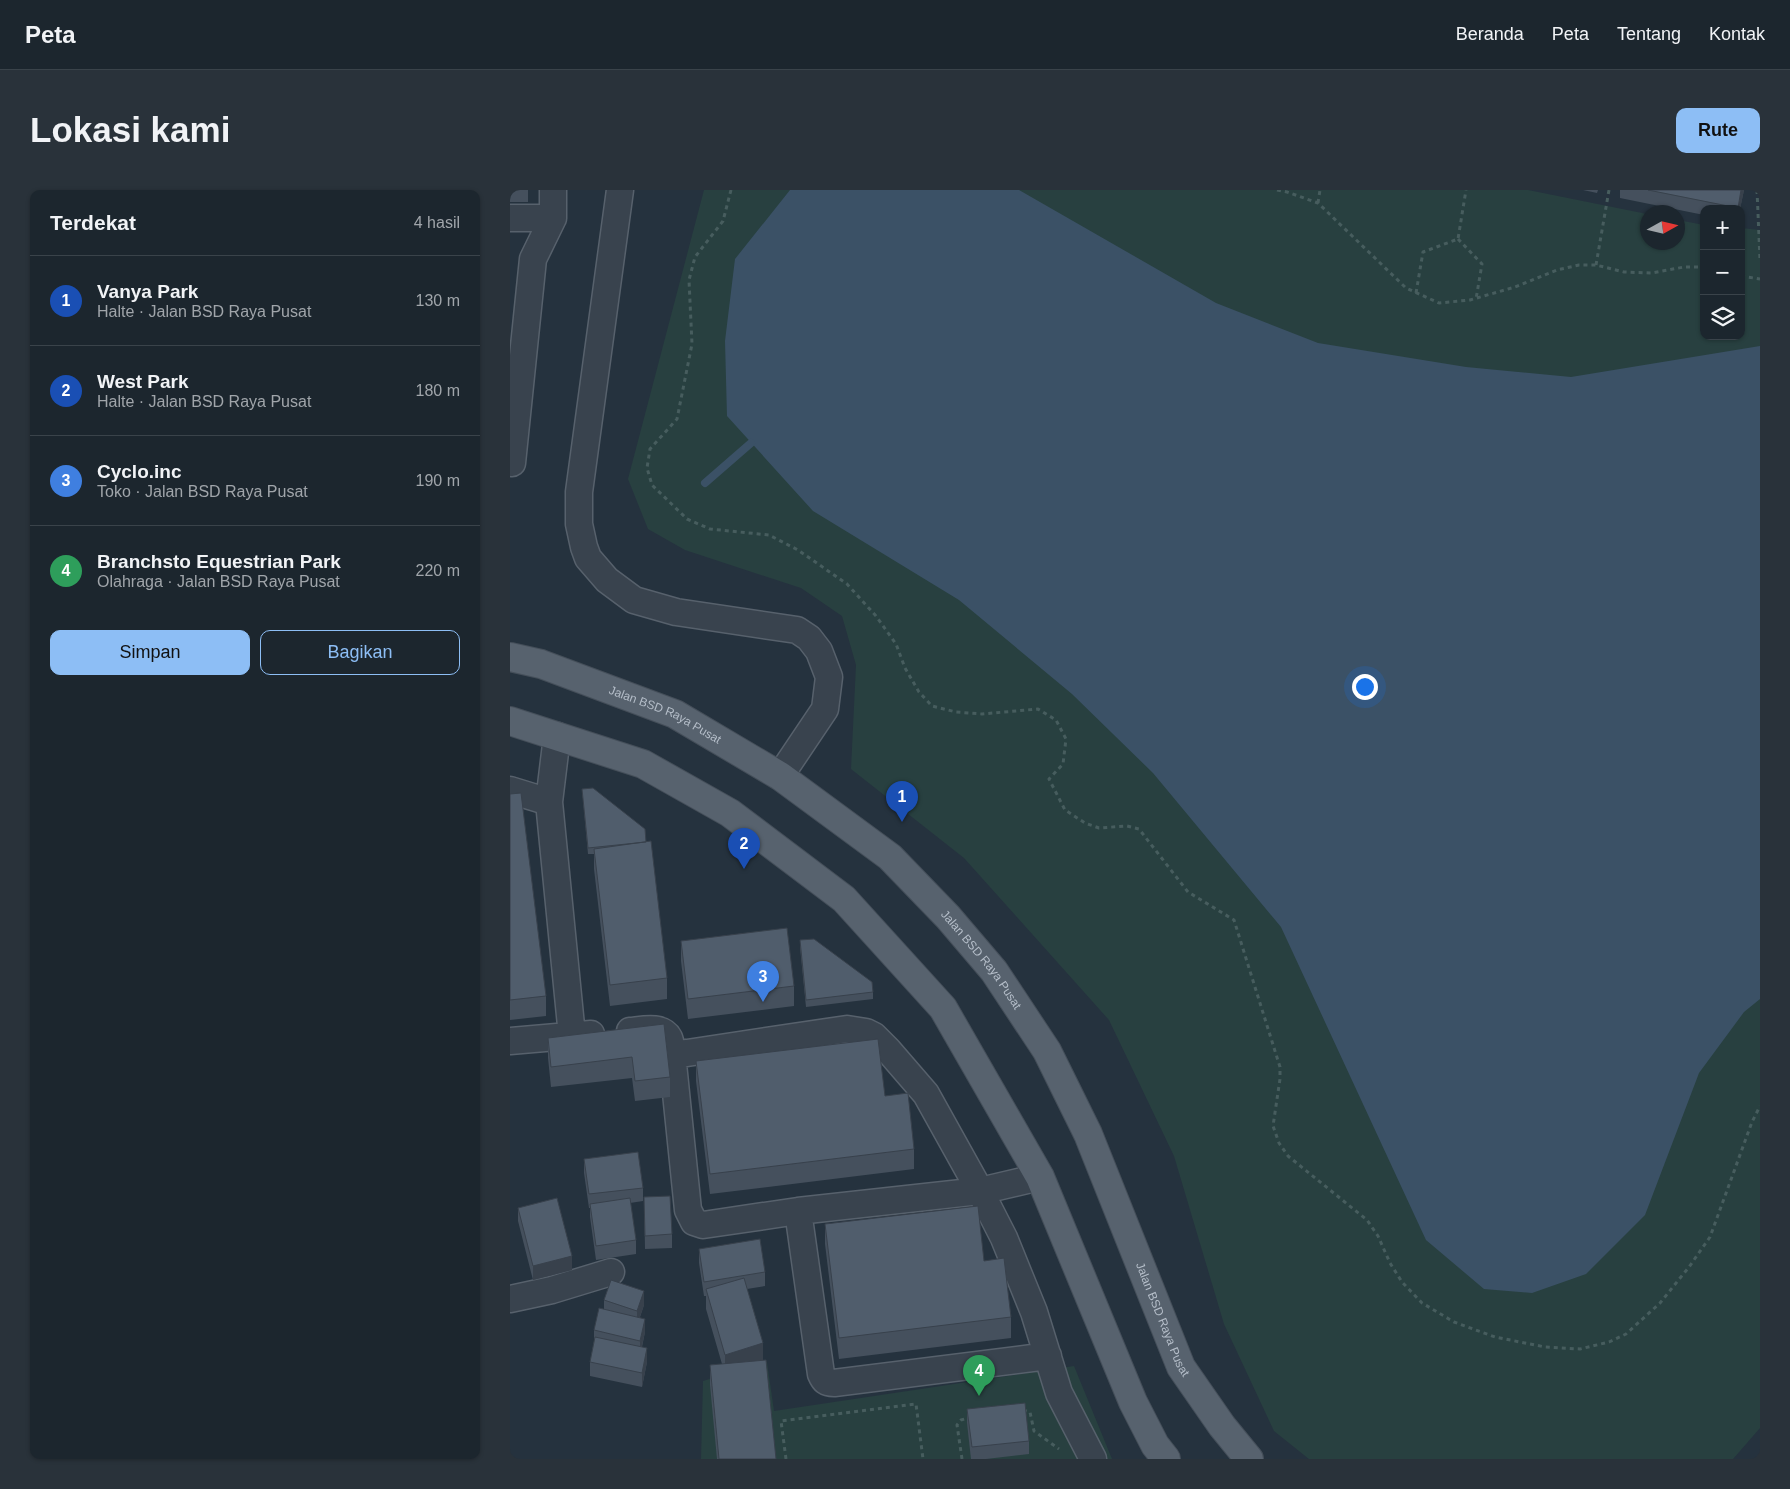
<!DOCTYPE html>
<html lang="id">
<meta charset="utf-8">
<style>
:root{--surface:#1c262e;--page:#29323a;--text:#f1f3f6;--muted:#a0a5aa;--line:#3a434a;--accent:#8dbef5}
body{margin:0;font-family:Helvetica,sans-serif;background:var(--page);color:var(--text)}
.controls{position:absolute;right:15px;top:15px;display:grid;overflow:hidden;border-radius:10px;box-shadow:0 1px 4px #0004}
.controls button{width:45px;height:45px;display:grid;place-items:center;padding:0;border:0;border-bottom:1px solid var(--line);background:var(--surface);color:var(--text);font:25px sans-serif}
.compass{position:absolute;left:1130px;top:15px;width:45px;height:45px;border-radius:50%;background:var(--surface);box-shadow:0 1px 4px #0004;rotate:82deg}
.you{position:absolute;left:854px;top:496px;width:18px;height:18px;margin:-12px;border:4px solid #fff;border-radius:50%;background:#1a73e8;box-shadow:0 0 0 8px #1a73e833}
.badge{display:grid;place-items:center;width:32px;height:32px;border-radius:50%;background:var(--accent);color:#fff;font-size:16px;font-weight:700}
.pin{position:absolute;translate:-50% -41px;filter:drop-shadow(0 1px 2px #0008)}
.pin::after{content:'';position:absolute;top:26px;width:18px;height:15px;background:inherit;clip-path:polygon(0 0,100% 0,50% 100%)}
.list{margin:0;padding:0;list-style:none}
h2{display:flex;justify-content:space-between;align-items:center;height:65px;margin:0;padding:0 20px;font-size:21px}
h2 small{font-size:16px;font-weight:400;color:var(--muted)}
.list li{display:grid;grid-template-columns:32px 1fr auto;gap:15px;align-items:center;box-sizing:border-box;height:90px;padding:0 20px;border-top:1px solid var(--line)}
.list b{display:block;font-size:19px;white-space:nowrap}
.list p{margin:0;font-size:16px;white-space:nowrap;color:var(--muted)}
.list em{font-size:16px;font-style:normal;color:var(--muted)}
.actions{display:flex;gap:10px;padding:15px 20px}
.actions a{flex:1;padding:11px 0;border:1px solid var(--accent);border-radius:10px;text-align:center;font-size:18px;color:var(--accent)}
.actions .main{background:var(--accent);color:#111}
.icon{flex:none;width:28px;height:28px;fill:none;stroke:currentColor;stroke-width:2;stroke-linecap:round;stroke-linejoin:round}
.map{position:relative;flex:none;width:1250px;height:1269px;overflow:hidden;border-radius:10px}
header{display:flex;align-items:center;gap:30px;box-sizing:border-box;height:70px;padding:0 25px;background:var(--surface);border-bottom:1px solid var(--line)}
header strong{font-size:24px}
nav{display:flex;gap:28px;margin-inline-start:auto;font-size:18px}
.intro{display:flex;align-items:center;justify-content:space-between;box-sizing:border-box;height:120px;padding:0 30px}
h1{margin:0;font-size:35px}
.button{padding:12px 22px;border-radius:10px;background:var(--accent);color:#111;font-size:18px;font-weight:700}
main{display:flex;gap:30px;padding:0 30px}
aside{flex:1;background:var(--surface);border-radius:10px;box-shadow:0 1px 4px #0004}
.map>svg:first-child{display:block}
</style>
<header>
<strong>Peta</strong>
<nav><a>Beranda</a><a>Peta</a><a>Tentang</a><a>Kontak</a></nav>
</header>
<div class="intro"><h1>Lokasi kami</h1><a class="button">Rute</a></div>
<main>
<aside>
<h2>Terdekat<small>4 hasil</small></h2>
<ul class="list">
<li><span class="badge" style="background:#1a4fb4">1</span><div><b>Vanya Park</b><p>Halte · Jalan BSD Raya Pusat</p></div><em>130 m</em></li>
<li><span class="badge" style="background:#1a4fb4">2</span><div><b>West Park</b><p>Halte · Jalan BSD Raya Pusat</p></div><em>180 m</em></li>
<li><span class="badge" style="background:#3f7fe0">3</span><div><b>Cyclo.inc</b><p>Toko · Jalan BSD Raya Pusat</p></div><em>190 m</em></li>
<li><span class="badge" style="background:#2e9e5b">4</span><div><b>Branchsto Equestrian Park</b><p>Olahraga · Jalan BSD Raya Pusat</p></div><em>220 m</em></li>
</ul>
<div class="actions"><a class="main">Simpan</a><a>Bagikan</a></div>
</aside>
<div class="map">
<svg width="1250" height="1269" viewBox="0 0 1250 1269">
<rect width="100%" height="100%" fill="#25323e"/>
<path fill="#284040" d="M194,0H1018L1137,24L1138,52H1168V30L1194,35V146H1231V38L1250,40V1238L1223,1269H799L764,1241L714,1134L664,966L599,830L454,668L341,579L346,475L332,426L291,398L175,360L138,339L118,289Z
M257,1172L264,1221L564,1176L602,1269H191L193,1191Z"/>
<path fill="#3b5166" d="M280,0H509L706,113L808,153L956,177L1061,187L1250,156V809L1234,822L1189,883L1135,1025L1076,1084L1022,1103L974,1099L916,1050L771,737L643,583L562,504L449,410L303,321L217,226L215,151L225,69Z"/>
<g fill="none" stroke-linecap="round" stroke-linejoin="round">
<path stroke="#3b5166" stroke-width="8" d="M195,293L241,253"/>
<defs>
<path id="minor" d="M110,0L69,302V334L74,357L78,368L97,390L124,410L166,422L287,440L299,448L309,461L319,487L315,519L270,586
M0,28H43V0
M2,273L23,69L43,28
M47,546L39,612L62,846
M0,600L39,612
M120,841C132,840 152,835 159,848C161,852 161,859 162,864L177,863L337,839L356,842L364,846L378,860L416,904L470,1001L494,1048L524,1122L549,1203L583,1269
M0,851L81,844
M162,864L178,1020L184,1032L193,1035L288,1021L470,1001L530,987
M288,1021L311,1184C314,1191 316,1193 324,1193L538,1166
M0,1109L42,1100L101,1082"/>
<g id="major">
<path id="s1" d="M0,467L31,474L165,524L270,586L380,667L438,727L484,781L537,861L578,944L671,1177L712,1236L739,1269"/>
<path d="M0,531L133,574L220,623L334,709L433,818L530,987L623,1212L645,1255L656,1269"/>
</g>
</defs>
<use href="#minor" stroke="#57616c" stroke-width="29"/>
<use href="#major" stroke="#454f5a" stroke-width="30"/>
<path stroke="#475d5e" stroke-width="3" stroke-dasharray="4 4" stroke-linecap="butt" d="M221,0L213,31L185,67L179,90L182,154L167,229L140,259L137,278L142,295L177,329L200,339L259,345L288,360L337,394L366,426L386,454L395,478L409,502L422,516L446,522L472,524L528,519L546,530L556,549L553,574L539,589L555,620L575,633L589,638L617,636L629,639L678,702L724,730L770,877V889L763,936L769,953L778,966L857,1030L868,1046L880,1073L892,1092L912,1113L944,1132L985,1147L1035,1157L1070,1159L1099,1152L1116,1144L1150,1113L1179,1077L1200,1047L1242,932L1250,916
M767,0L777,2L808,13L896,98L929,113L960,110L1005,97L1047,80L1069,75H1086L1114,82L1142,83L1174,77H1194
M1247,0L1250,70
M808,13L810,0
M948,49L972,74L966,109
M1086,75L1099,0
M1231,86L1250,89
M906,103L913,62L948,49L956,0
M513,1220L520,1222L524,1241L549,1259
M276,1269L271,1231L406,1214L413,1269
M452,1269L447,1235L451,1230L462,1227"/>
<use href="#minor" stroke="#39434e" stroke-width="26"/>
<use href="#major" stroke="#57626e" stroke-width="28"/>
</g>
<path fill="#45505d" d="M0,0H18V12H0Z
M1073,0H1088L1087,3Z
M1110,0H1234L1230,19H1194V25L1110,8Z
M72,599L136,652L157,788V809L100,816L84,679V664H78Z
M0,604L36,806V826L0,830Z
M290,750L363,802V809L296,817L290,757Z
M171,751L284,796V816L178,829L171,771Z
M154,834L160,887V907L125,911L122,888L41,897L38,868V848Z
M186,871L375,906L404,959V979L200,1004L186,891Z
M74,969L133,998V1011L120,1013L126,1050V1064L86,1070L80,1027V1018H79L74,983Z
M134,1007L162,1044V1058L135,1059Z
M8,1018L62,1080L23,1090L8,1031Z
M315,1034L474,1071L501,1127V1148L329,1169L315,1054Z
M189,1059L255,1082V1096L237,1099L253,1170L266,1269H207L200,1195V1175L212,1174L196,1119V1106H194L189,1073Z
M94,1110L134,1115L130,1127L135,1142L132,1157L137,1172L132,1197L80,1186V1172L84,1151V1140L94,1119Z
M457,1219L519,1251V1264L476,1269H461L457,1233Z"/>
<path fill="#38414c" d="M1231,0H1234L1230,19H1228Z
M62,1066V1080L23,1090V1076Z
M134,1101V1115L127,1135V1121Z
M135,1129V1142L130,1164V1151Z
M253,1153V1174L215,1185V1165Z
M137,1158V1172L132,1197V1183Z"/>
<path fill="#505d6c" stroke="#38414c" d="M1138,0H1231L1228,18Z
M83,598L135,639L136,652L78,658L72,599Z
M11,603L36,806L0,810V604Z
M141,651L157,788L100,795L84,659Z
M277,738L284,796L178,809L171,751Z
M304,749L362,792L363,802L296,810L290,750Z
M154,834L160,887L125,891L122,867L41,877L38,848Z
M368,849L375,906L398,903L404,959L200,984L186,871Z
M128,962L133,998L79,1004L74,969Z
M160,1006L162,1044L135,1046L134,1007Z
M47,1008L62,1066L23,1076L8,1018Z
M120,1008L126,1050L86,1056L80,1014Z
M468,1016L474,1071L494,1068L501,1127L329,1148L315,1034Z
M250,1049L255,1082L194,1092L189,1059Z
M234,1088L253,1153L215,1165L196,1099Z
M101,1090L134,1101L127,1121L94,1110Z
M89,1118L135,1129L130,1151L84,1140Z
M85,1147L137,1158L132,1183L80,1172Z
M256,1170L266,1269H209L200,1175Z
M515,1213L519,1251L462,1257L457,1219Z"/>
<g text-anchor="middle" stroke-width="5" stroke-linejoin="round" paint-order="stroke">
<g font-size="12" fill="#b5bec9" stroke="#1e2833">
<text dy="4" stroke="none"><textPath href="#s1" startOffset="166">Jalan BSD Raya Pusat</textPath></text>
<text dy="4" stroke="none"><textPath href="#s1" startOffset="571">Jalan BSD Raya Pusat</textPath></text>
<text dy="4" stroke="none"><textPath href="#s1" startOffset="976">Jalan BSD Raya Pusat</textPath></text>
</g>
</g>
</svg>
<div class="controls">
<button>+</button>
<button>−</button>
<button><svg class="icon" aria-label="layers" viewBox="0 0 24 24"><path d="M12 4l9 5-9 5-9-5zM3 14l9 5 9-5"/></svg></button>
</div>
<svg class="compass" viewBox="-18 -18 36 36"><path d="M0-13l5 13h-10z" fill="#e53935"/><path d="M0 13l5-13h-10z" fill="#a0a5aa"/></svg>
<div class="you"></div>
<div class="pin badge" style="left:392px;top:632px;background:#1a4fb4">1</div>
<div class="pin badge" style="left:234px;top:679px;background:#1a4fb4">2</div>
<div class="pin badge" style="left:253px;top:812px;background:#3f7fe0">3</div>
<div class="pin badge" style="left:469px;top:1206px;background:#2e9e5b">4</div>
</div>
</main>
